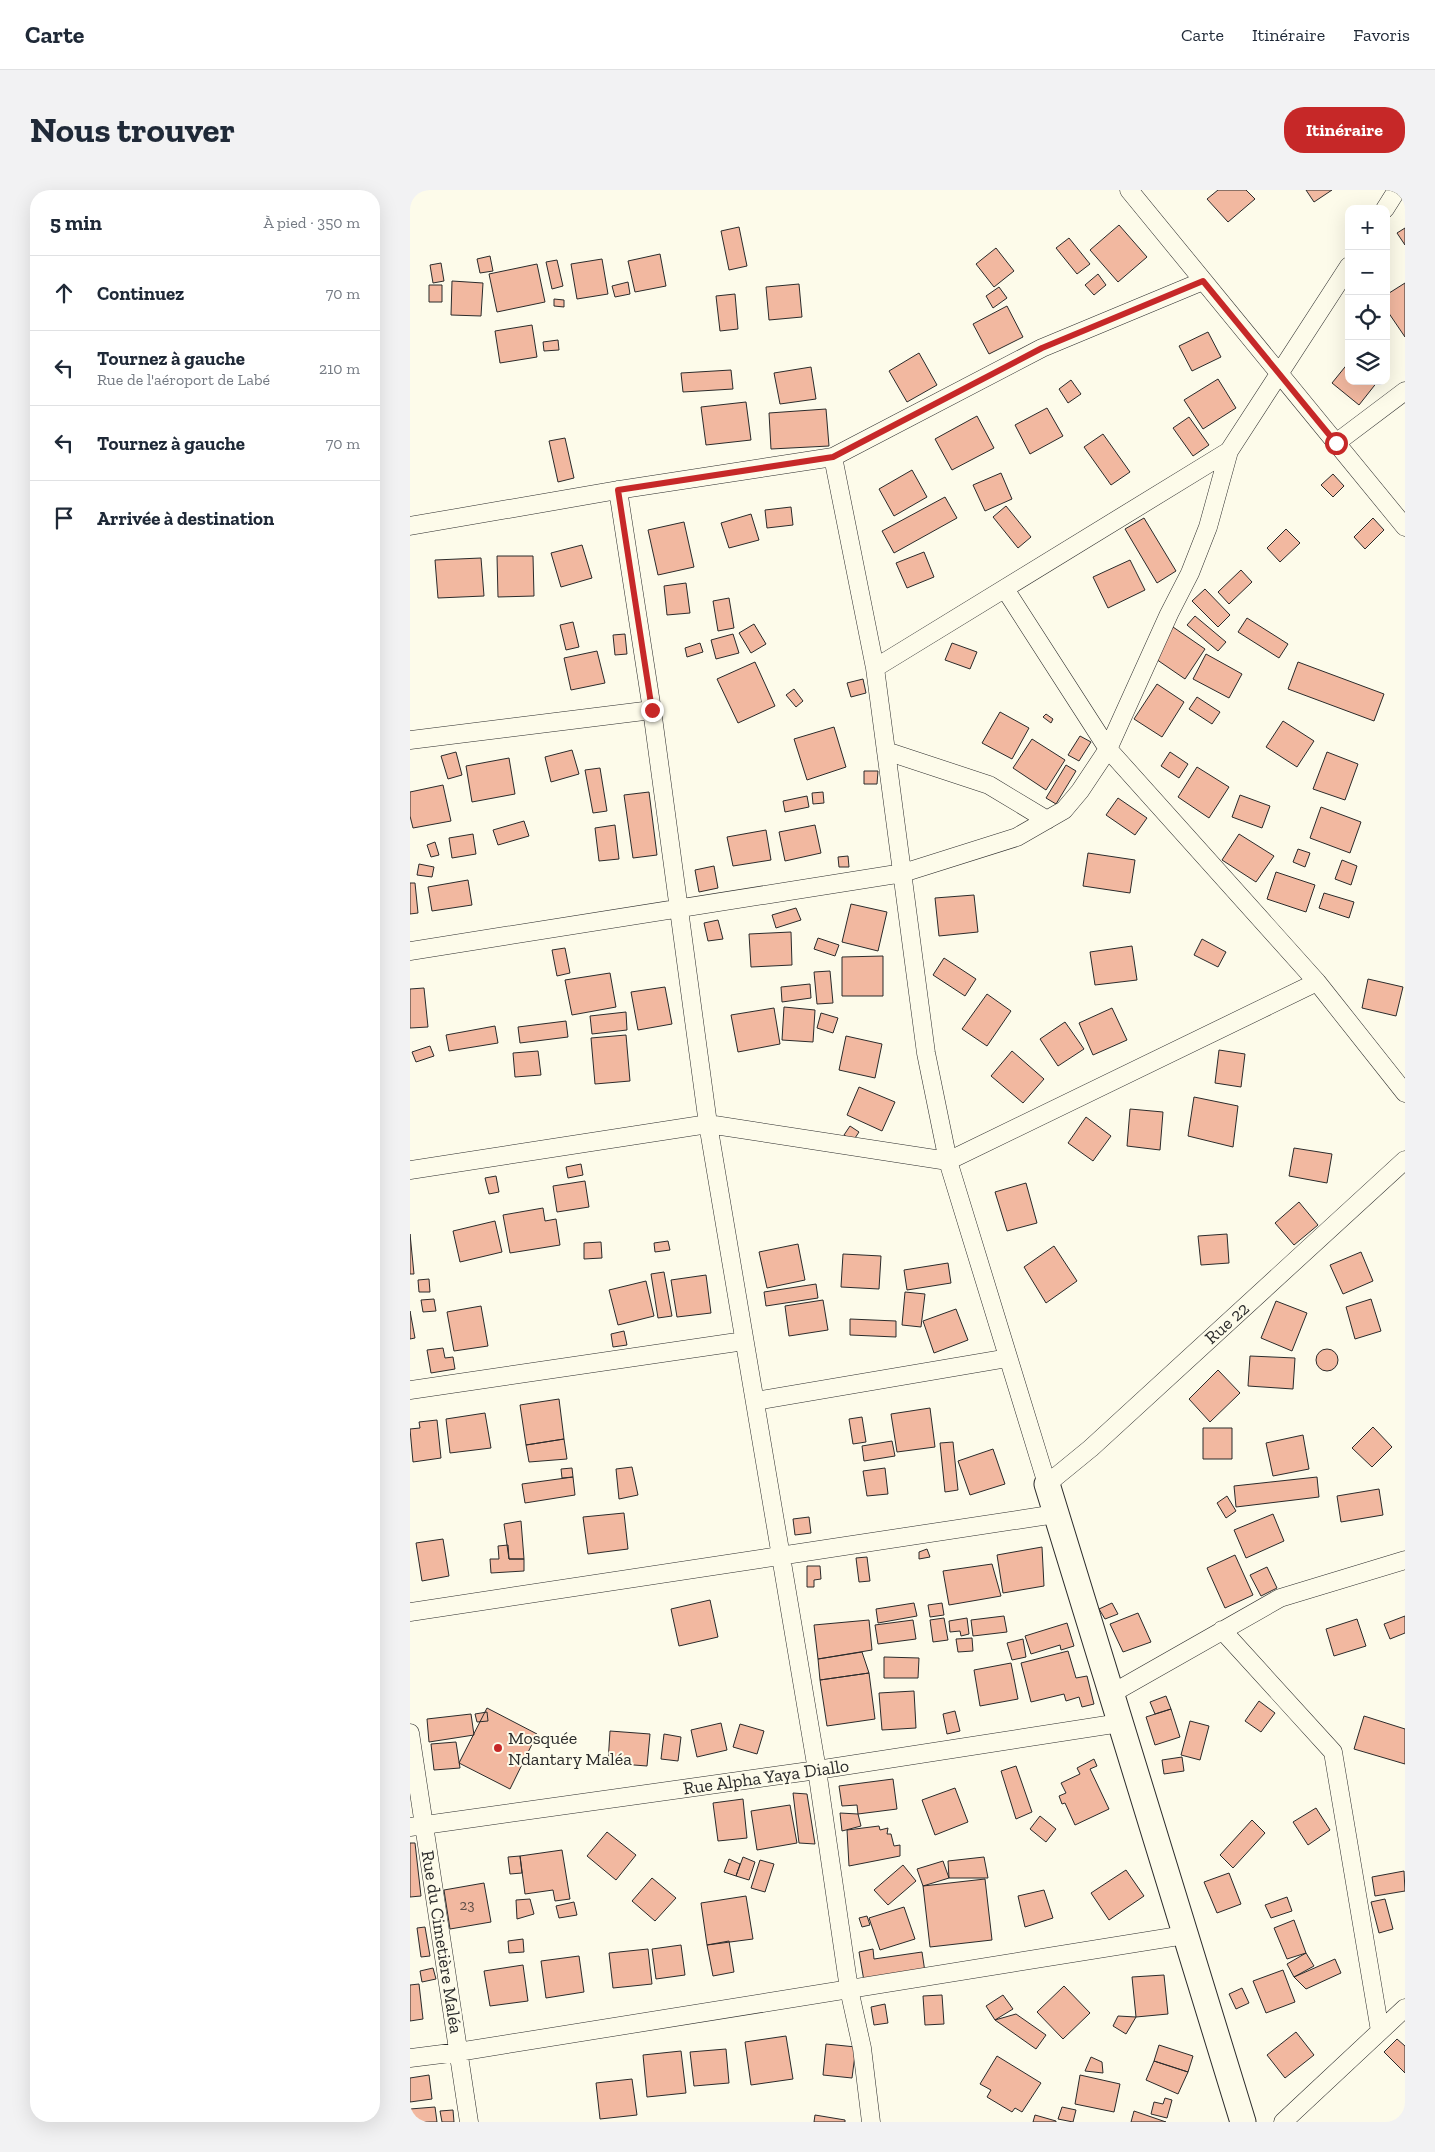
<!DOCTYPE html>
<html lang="fr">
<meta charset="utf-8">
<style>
:root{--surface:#fff;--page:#f2f2f3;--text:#1f2937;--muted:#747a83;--line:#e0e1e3;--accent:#c62828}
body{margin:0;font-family:"Zilla Slab",serif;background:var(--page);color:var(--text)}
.controls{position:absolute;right:15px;top:15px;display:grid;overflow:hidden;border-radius:10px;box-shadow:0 5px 20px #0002}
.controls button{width:45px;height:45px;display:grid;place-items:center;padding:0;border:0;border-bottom:1px solid var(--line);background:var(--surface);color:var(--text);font:25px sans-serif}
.stop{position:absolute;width:15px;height:15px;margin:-11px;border:4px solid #c62828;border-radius:50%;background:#fff}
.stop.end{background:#c62828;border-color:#fff;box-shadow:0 1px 5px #0008}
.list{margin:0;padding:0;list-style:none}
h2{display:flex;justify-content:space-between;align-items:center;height:65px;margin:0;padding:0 20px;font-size:21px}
h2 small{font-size:16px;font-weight:400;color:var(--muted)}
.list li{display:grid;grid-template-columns:32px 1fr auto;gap:15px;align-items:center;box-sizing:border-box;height:75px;padding:0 20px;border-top:1px solid var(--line)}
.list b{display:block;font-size:19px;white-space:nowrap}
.list p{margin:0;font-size:16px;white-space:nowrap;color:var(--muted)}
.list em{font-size:16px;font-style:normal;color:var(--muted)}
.icon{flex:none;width:28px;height:28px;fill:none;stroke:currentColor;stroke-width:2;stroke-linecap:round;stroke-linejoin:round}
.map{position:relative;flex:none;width:995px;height:1932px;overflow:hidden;border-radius:20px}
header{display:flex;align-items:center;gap:30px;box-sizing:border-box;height:70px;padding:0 25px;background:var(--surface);border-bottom:1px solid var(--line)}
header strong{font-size:24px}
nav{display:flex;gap:28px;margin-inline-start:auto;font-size:18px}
.intro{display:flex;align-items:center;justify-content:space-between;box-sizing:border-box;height:120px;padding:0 30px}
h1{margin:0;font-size:35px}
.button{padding:12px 22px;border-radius:20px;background:var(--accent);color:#fff;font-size:18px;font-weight:700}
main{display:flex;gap:30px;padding:0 30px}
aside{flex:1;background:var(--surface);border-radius:20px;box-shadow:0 5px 20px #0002}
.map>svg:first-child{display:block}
</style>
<header>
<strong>Carte</strong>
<nav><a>Carte</a><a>Itinéraire</a><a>Favoris</a></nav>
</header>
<div class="intro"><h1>Nous trouver</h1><a class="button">Itinéraire</a></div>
<main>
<aside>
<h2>5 min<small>À pied · 350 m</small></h2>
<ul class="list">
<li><svg class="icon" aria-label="ahead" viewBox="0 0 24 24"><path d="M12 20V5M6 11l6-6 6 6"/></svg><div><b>Continuez</b></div><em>70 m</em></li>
<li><svg class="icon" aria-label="left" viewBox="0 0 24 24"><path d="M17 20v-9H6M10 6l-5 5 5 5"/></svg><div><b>Tournez à gauche</b><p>Rue de l'aéroport de Labé</p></div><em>210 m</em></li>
<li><svg class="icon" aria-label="left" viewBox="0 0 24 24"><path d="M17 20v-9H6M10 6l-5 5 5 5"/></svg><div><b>Tournez à gauche</b></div><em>70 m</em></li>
<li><svg class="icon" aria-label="arrive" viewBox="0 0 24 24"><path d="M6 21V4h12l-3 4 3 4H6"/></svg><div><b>Arrivée à destination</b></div></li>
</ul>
</aside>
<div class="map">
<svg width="995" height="1932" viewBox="0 0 995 1932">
<rect width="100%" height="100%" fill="#fdfbea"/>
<path fill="#f2b8a0" stroke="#2b2b2b" d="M808,0H836L845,9L818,32L797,9Z
M896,0H922L904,12Z
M709,35L737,67L708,92L680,60Z
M329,37L337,76L319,80L311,41Z
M995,38V55L987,43Z
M659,48L680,74L667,84L646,58Z
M586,58L604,81L584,97L566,74Z
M250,64L256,96L225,102L218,71Z
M80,66L83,81L70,83L67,69Z
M192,69L198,104L167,109L161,74Z
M147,70L153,96L142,99L136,72Z
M31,73L34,91L23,93L20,75Z
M127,74L135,112L87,122L79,84Z
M688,84L696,95L684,105L675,95Z
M42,91L73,93L71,126L41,125Z
M218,92L220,104L205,107L202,96Z
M995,93V147L976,119V105Z
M389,94L392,127L359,130L356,97Z
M19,95H32V112H19Z
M589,97L597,108L583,118L576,106Z
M325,104L328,139L310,141L306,106Z
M144,109L154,110V117L144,116Z
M597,116L613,147L579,164L563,134Z
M122,135L127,167L90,173L85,141Z
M798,142L811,167L782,181L769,156Z
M148,150L149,160L134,161L133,152Z
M509,163L527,195L497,212L479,181Z
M939,172V191H968L949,215L922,193Z
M401,177L406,209L370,214L364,183Z
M321,180L323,199L273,202L271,183Z
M808,189L826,218L793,239L774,210Z
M661,190L671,204L658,213L649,199Z
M336,212L341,250L296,255L291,217Z
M637,218L653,246L620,264L605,235Z
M416,219L419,256L361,259L359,223Z
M567,226L584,258L542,280L525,249Z
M779,227L799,255L783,266L763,238Z
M693,244L720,282L701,295L674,257Z
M155,248L164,288L148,292L139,251Z
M502,280L517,307L484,326L469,299Z
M591,283L602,309L575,321L563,295Z
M923,284L934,296L923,307L911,295Z
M535,307L547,328L484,363L472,341Z
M596,316L621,347L608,358L583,327Z
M381,317L383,335L357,338L355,320Z
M341,324L349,350L319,358L311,333Z
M734,328L766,381L747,393L715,339Z
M963,328L974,340L955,359L944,347Z
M274,332L284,377L248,385L238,340Z
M876,339L890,353L870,372L857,358Z
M172,355L182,388L151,397L141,363Z
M514,362L524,387L497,398L486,373Z
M87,366H123L124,406L88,407Z
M71,368L74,406L28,408L25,370Z
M720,370L735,400L698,418L683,387Z
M831,380L842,392L819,414L808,402Z
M276,393L280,423L257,425L254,396Z
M795,399L820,425L808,437L782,411Z
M319,408L324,438L308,441L303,411Z
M785,426L816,452L808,461L777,435Z
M837,428L878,454L869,468L828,442Z
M163,432L169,457L156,460L150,435Z
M344,434L356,454L341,463L329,443Z
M763,437L795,459L775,489L743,467Z
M215,444L217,464L205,465L203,445Z
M323,444L329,463L306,469L301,450Z
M290,453L293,462L277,467L275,458Z
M542,453L567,462L560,479L535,470Z
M187,461L195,493L161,500L154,468Z
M796,464L832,484L819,508L783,489Z
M345,472L365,516L328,533L307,489Z
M888,472L974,504L964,531L878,499Z
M453,489L456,503L441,507L437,493Z
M747,494L774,512L752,547L724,529Z
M384,499L393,511L386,517L376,505Z
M787,507L810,522L802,534L779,519Z
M590,522L619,538L602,569L572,553Z
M636,524L643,529L641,533L633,527Z
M873,531L904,551L887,577L856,557Z
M424,537L436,577L397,590L384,549Z
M670,546L681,552L669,571L658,565Z
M622,549L655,570L636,600L603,578Z
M162,560L169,584L141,592L135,567Z
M46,562L52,585L38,589L31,566Z
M760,562L778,574L769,588L751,576Z
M917,562L948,574L935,610L903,599Z
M99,568L105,604L62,612L56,576Z
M656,575L666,581L646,614L636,608Z
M787,577L819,597L799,628L768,607Z
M190,578L197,621L183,623L175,580Z
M454,581H468L467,594H454Z
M33,595L41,631L3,638L0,626V602Z
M239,602L247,665L223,668L214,605Z
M413,602L414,613L403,614L402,603Z
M830,605L860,616L852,638L822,627Z
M397,606L399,617L375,622L373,611Z
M708,608L737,628L725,645L696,625Z
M911,617L951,632L940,663L900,648Z
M114,631L119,646L88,655L83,640Z
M205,635L209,669L189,671L185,638Z
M405,635L411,663L375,671L369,642Z
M356,640L361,670L323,676L317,647Z
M63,644L66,664L42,668L39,648Z
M829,644L864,666L846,692L812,670Z
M25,652L29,665L21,667L17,655Z
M888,659L900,663L895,677L883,672Z
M678,663L725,670L720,703L673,696Z
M438,666L439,677H429L428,667Z
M932,670L947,676L941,695L925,689Z
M9,674L24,677L22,687L7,685Z
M304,676L308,698L289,702L285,680Z
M866,682L905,695L896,722L857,709Z
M58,690L62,715L22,721L18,697Z
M0,693H5L8,723L0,724Z
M914,703L944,712L939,728L909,718Z
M564,705L568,742L529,746L525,708Z
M441,714L477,722L468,761L432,752Z
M386,718L391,730L366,738L362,725Z
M308,730L313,749L298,751L294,733Z
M381,742L382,775L341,777L339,744Z
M408,748L429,755L425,766L404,759Z
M792,749L816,762L808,777L784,765Z
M722,756L727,790L685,795L680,762Z
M155,758L160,783L147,786L142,760Z
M473,766V806H432V767Z
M534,768L566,789L555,806L523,785Z
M420,781L423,813L407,814L404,782Z
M200,783L206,817L162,825L155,790Z
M958,789L993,797L986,826L952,818Z
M400,794L401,808L372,812L371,797Z
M255,797L262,834L228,840L221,802Z
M14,798L18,837L0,838V799Z
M577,804L601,821L577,856L552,839Z
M374,817L405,820L403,852L372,850Z
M364,818L370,854L328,862L321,825Z
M702,818L717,850L683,865L669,833Z
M216,822L217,840L182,844L180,826Z
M411,823L428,828L423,843L407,838Z
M156,831L158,847L110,853L108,837Z
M655,832L674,859L648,876L630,849Z
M85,836L88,853L39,861L36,845Z
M216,845L220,891L185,894L181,848Z
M436,846L472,854L465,888L429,880Z
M20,856L24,866L6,872L2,862Z
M809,860L835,864L831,897L805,893Z
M128,861L131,885L105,887L103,863Z
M602,861L634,889L613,913L581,886Z
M449,897L485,912L472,941L437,925Z
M784,907L828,916L823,957L778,946Z
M720,919L753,922L750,960L717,956Z
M676,927L701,946L683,971L658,953Z
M440,936L449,942L443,951L434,945Z
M884,958L922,964L917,993L879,986Z
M171,974L173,985L158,988L156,977Z
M86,986L89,1002L79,1004L75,988Z
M175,991L179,1017L147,1022L143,996Z
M616,993L627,1033L597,1041L585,1002Z
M889,1012L908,1035L884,1055L865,1033Z
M133,1018L135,1031L146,1029L150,1055L100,1063L93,1025Z
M85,1031L92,1062L50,1072L43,1041Z
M0,1044L4,1084H0Z
M817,1044L819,1073L791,1075L788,1046Z
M258,1051L260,1060L245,1062L244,1053Z
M191,1052L192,1068L174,1069V1053Z
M388,1054L395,1090L357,1098L349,1062Z
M644,1056L667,1091L636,1113L614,1077Z
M951,1062L963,1091L933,1104L920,1075Z
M433,1064L471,1066L469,1099L431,1097Z
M538,1073L541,1093L497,1100L494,1080Z
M254,1082L262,1126L248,1128L241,1084Z
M296,1085L301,1123L267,1127L261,1090Z
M19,1089L20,1102H9L8,1090Z
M236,1091L244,1126L208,1135L199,1100Z
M406,1094L408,1108L356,1116L354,1102Z
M495,1102L515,1104L511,1137L492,1135Z
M24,1109L26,1121L13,1122L11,1110Z
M961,1109L971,1141L945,1149L936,1117Z
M413,1110L418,1140L379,1146L375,1116Z
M866,1111L897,1123L882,1161L851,1148Z
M71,1116L78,1156L44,1161L37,1122Z
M546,1119L558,1150L524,1163L513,1131Z
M0,1121L5,1148L0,1149Z
M440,1129L486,1131V1147L440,1145Z
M214,1141L217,1155L203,1157L201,1144Z
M33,1158L35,1168L43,1167L45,1179L21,1183L17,1160Z
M906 1170a11 11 0 1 1 22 0a11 11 0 1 1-22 0Z
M840,1166L885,1168L883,1199L838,1196Z
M808,1180L830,1203L800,1232L779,1209Z
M149,1209L154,1249L116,1255L110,1215Z
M520,1218L525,1257L487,1262L481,1224Z
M75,1223L81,1258L40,1263L36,1229Z
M452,1227L456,1252L443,1254L439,1229Z
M27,1230L31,1268L3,1272L0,1239L10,1238L9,1232Z
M963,1237L982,1257L962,1277L942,1258Z
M793,1238H822V1269H793Z
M893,1245L899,1279L863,1286L856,1253Z
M154,1249L157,1269L119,1272L116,1255Z
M482,1251L485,1266L454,1271L452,1256Z
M543,1252L548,1300L535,1302L530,1253Z
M583,1259L595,1294L560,1305L548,1271Z
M222,1277L228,1305L209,1309L206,1279Z
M162,1278L163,1287L152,1288L151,1279Z
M475,1278L478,1304L457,1306L453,1281Z
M163,1287L165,1305L115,1313L112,1294Z
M907,1287L909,1307L826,1317L824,1296Z
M969,1299L973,1325L931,1332L927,1306Z
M817,1306L826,1321L816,1328L807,1313Z
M214,1323L218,1359L178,1364L173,1327Z
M863,1324L874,1351L836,1368L824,1340Z
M399,1327L401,1343L385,1345L383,1329Z
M111,1331L114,1369H99L94,1334Z
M33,1349L39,1386L12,1391L6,1353Z
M98,1355L99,1369H114V1381L81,1383L80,1369H89L88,1356Z
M632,1357L634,1396L593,1403L587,1365Z
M517,1359L520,1367L509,1369V1362Z
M825,1365L843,1405L815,1418L797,1378Z
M457,1367L460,1391L449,1392L446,1368Z
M582,1374L591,1406L539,1415L533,1381Z
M397,1376H410L411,1389L404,1390V1397H397Z
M857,1377L867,1398L851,1406L840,1385Z
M300,1410L308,1447L269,1456L261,1419Z
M504,1413L507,1426L468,1433L466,1419Z
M532,1413L534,1425L520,1427L518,1415Z
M702,1413L708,1424L695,1429L689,1419Z
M728,1423L741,1452L713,1462L700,1434Z
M594,1426L597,1442L563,1446L561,1430Z
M995,1426V1443L980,1449L974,1434Z
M534,1428L538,1450L523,1452L520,1430Z
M557,1428L559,1444L551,1446L550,1441L540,1442L539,1431Z
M947,1429L956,1456L924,1466L916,1439Z
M459,1430L462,1460L408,1469L404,1435Z
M503,1430L506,1449L468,1454L465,1435Z
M657,1433L664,1456L651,1460L650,1455L621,1464L615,1446Z
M562,1448L563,1461L548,1462L546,1449Z
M613,1449L616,1467L602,1470L597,1453Z
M658,1461L666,1488L677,1486L684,1514L672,1517L669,1507L656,1511L654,1504L621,1512L611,1473Z
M452,1462L459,1483L410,1490L408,1469Z
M474,1467L509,1468L508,1488H474Z
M601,1473L608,1509L570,1516L564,1480Z
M459,1483L465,1529L417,1536L410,1490Z
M504,1501L506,1538L472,1540L469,1503Z
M756,1506L761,1519L745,1524L740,1512Z
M849,1511L865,1523L851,1542L835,1531Z
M77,1518L127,1544L100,1599L49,1573Z
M761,1519L770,1547L745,1555L736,1527Z
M545,1521L550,1541L537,1544L533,1524Z
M77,1522L78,1531L67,1532L65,1524Z
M61,1524L64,1545L19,1552L17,1529Z
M954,1526L995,1539V1574L944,1559Z
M780,1531L799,1536L790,1570L771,1565Z
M311,1533L317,1560L287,1567L281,1540Z
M330,1534L354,1541L347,1564L323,1557Z
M200,1541L240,1544L237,1576L198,1573Z
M254,1544L271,1547L268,1571L251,1569Z
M46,1552L50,1578L24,1580L21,1554Z
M772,1567L774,1581L754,1584L752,1570Z
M684,1569L687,1576L680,1579L699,1619L665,1635L655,1613L652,1614L649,1606L656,1603L651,1593L670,1584L667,1578Z
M606,1576L622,1622L606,1629L591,1581Z
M483,1589L487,1619L448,1624L447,1615L432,1616L429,1596Z
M545,1598L558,1632L525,1645L512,1610Z
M383,1603L397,1604L405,1654L389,1653Z
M333,1609L337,1648L308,1651L303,1613Z
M380,1615L387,1653L347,1660L341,1621Z
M906,1618L920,1640L898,1655L883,1632Z
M430,1623L448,1624L451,1636L432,1641Z
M630,1626L646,1639L636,1652L620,1639Z
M842,1630L855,1643L823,1678L810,1665Z
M469,1636L470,1640L478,1638L477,1644H481L484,1656L490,1655V1666L439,1676L437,1640Z
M197,1642L226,1665L206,1690L177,1666Z
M0,1653H5L11,1706L0,1707Z
M152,1660L160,1709L145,1711L143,1700L115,1704L110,1666Z
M110,1666L112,1683L100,1684L98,1667Z
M333,1667L345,1672L339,1690L326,1686Z
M574,1667L578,1688H539L538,1671Z
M319,1669L330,1674L326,1686L314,1682Z
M350,1670L364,1674L355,1702L341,1698Z
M533,1671L539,1688L513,1696L507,1679Z
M493,1675L506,1691L478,1715L464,1700Z
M716,1680L734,1706L699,1730L681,1703Z
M994,1681L995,1701L965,1706L962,1687Z
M819,1683L831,1714L807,1723L794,1692Z
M242,1688L266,1708L245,1731L222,1711Z
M575,1689L582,1750L520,1757L513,1696Z
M74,1693L81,1732L40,1739L34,1700Z
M634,1700L643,1728L615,1737L608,1706Z
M336,1706L343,1749L297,1755L291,1713Z
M877,1707L882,1721L861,1728L855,1715Z
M120,1709L124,1724L107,1729L106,1710Z
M975,1709L983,1739L969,1743L961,1712Z
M164,1712L167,1725L149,1728L146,1716Z
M494,1717L505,1749L470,1760L459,1728Z
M457,1726L460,1735L452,1737L449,1728Z
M884,1730L896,1763L877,1769L864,1738Z
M15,1737L20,1766L11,1767L7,1738Z
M113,1749L114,1762L99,1763L98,1751Z
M319,1751L324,1782L303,1786L297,1755Z
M271,1755L275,1785L246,1789L242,1759Z
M238,1759L242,1794L203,1798L199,1763Z
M463,1759L464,1769L512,1762L515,1782L454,1791L449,1762Z
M896,1763L904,1776L884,1787L877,1774Z
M169,1766L174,1802L136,1808L131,1771Z
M925,1769L931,1783L896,1799L884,1787Z
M113,1775L118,1811L80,1816L74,1781Z
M23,1778L26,1789L12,1792L10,1781Z
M873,1780L885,1812L856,1823L843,1791Z
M754,1785L758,1824L726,1827L722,1787Z
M9,1794L13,1829L0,1831V1795Z
M654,1796L680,1823L653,1849L627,1822Z
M832,1798L839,1813L826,1819L819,1804Z
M532,1805L534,1834L515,1835L513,1806Z
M593,1805L603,1819L585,1830L576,1816Z
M475,1814L478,1833L464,1835L461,1817Z
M606,1824L636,1845L626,1859L585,1830Z
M708,1826L726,1827L716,1844L703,1836Z
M886,1842L904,1865L875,1888L857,1865Z
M376,1846L383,1889L341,1895L335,1852Z
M987,1849L995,1856V1883L974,1862Z
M416,1854L446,1857L442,1888L413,1885Z
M749,1855L783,1866L778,1882L744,1871Z
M316,1859L319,1893L284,1896L280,1862Z
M271,1861L276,1903L237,1907L233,1865Z
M587,1866L631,1893L612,1922L605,1918L602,1922L577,1907L581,1900L570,1894Z
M681,1867L692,1872L693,1883L675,1881Z
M744,1871L778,1882L768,1904L736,1890Z
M19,1885L22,1909L0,1912V1888Z
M670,1885L710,1894L704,1922L665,1914Z
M222,1889L227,1925L190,1929L186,1893Z
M755,1908L762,1910L757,1928L741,1924L744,1912L753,1914Z
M25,1917L27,1932H0V1919Z
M652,1917L666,1920L663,1932L648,1929Z
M43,1920L44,1932H32L30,1921Z
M724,1921L756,1932H721Z
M405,1925L435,1930V1932H404Z
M625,1925L646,1931V1932H623Z"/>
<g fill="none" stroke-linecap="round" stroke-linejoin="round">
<defs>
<path id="street" d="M719,0L995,337
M975,19L987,0
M926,253L995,201
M423,267L465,478L516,863L538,971L637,1294L681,1258L995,970
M208,300L242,520L298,934L407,1580L439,1799L452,1858L461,1932
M0,336L208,300L423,267L632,158L793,91
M595,399L698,559L907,792L995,903
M465,478L819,261L939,76
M0,550L242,520
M476,561L579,595L637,630
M0,761L493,683L607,647L654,620L670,601L698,559L759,424L780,383L798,337L819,261
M0,980L298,934L538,971L907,792
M0,1200L334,1151
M345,1211L598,1168
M0,1422L646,1324
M812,1440L923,1562L970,1841
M701,1504L870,1408L995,1370
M0,1543L59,1932
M0,1637L407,1580L710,1533
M0,1868L48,1862L775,1745
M873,1932L995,1818"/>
<path id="secondary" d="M637,1294L833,1932"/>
</defs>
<use href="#street" stroke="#2b2b2b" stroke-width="19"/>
<use href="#secondary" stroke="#2b2b2b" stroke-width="27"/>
<use href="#street" stroke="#fdfbea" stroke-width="18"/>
<use href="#secondary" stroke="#fdfbea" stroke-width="25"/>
</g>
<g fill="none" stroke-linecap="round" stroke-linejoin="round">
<path stroke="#c62828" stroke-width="6" d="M242,520L208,300L423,267L632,158L793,91L926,253"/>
</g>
<circle fill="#c62828" stroke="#fdfbea" stroke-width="2" cx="88" cy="1558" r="5"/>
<g text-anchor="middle" stroke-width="4" stroke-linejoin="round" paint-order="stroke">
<g font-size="15" fill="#5d4e48">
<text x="57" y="1720">23</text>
</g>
<g font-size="18" fill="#2b2b2b" stroke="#fdfbea">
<text transform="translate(817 1133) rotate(-42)" y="6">Rue 22</text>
<text transform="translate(356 1587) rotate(-8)" y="6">Rue Alpha Yaya Diallo</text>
<text transform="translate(32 1752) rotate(81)" y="6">Rue du Cimetière Maléa</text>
</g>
<g font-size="18" fill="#2b2b2b" stroke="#fdfbea" text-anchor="start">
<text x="98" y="1554">Mosquée<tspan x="98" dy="21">Ndantary Maléa</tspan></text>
</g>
</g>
</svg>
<div class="controls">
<button>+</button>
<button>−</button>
<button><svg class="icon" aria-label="locate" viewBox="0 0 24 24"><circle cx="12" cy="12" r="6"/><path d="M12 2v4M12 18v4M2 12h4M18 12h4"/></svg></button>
<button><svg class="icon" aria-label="layers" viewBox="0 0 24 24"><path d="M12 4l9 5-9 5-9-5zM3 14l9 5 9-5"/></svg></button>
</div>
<div class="stop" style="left:926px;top:253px"></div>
<div class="stop end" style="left:242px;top:520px"></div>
</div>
</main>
